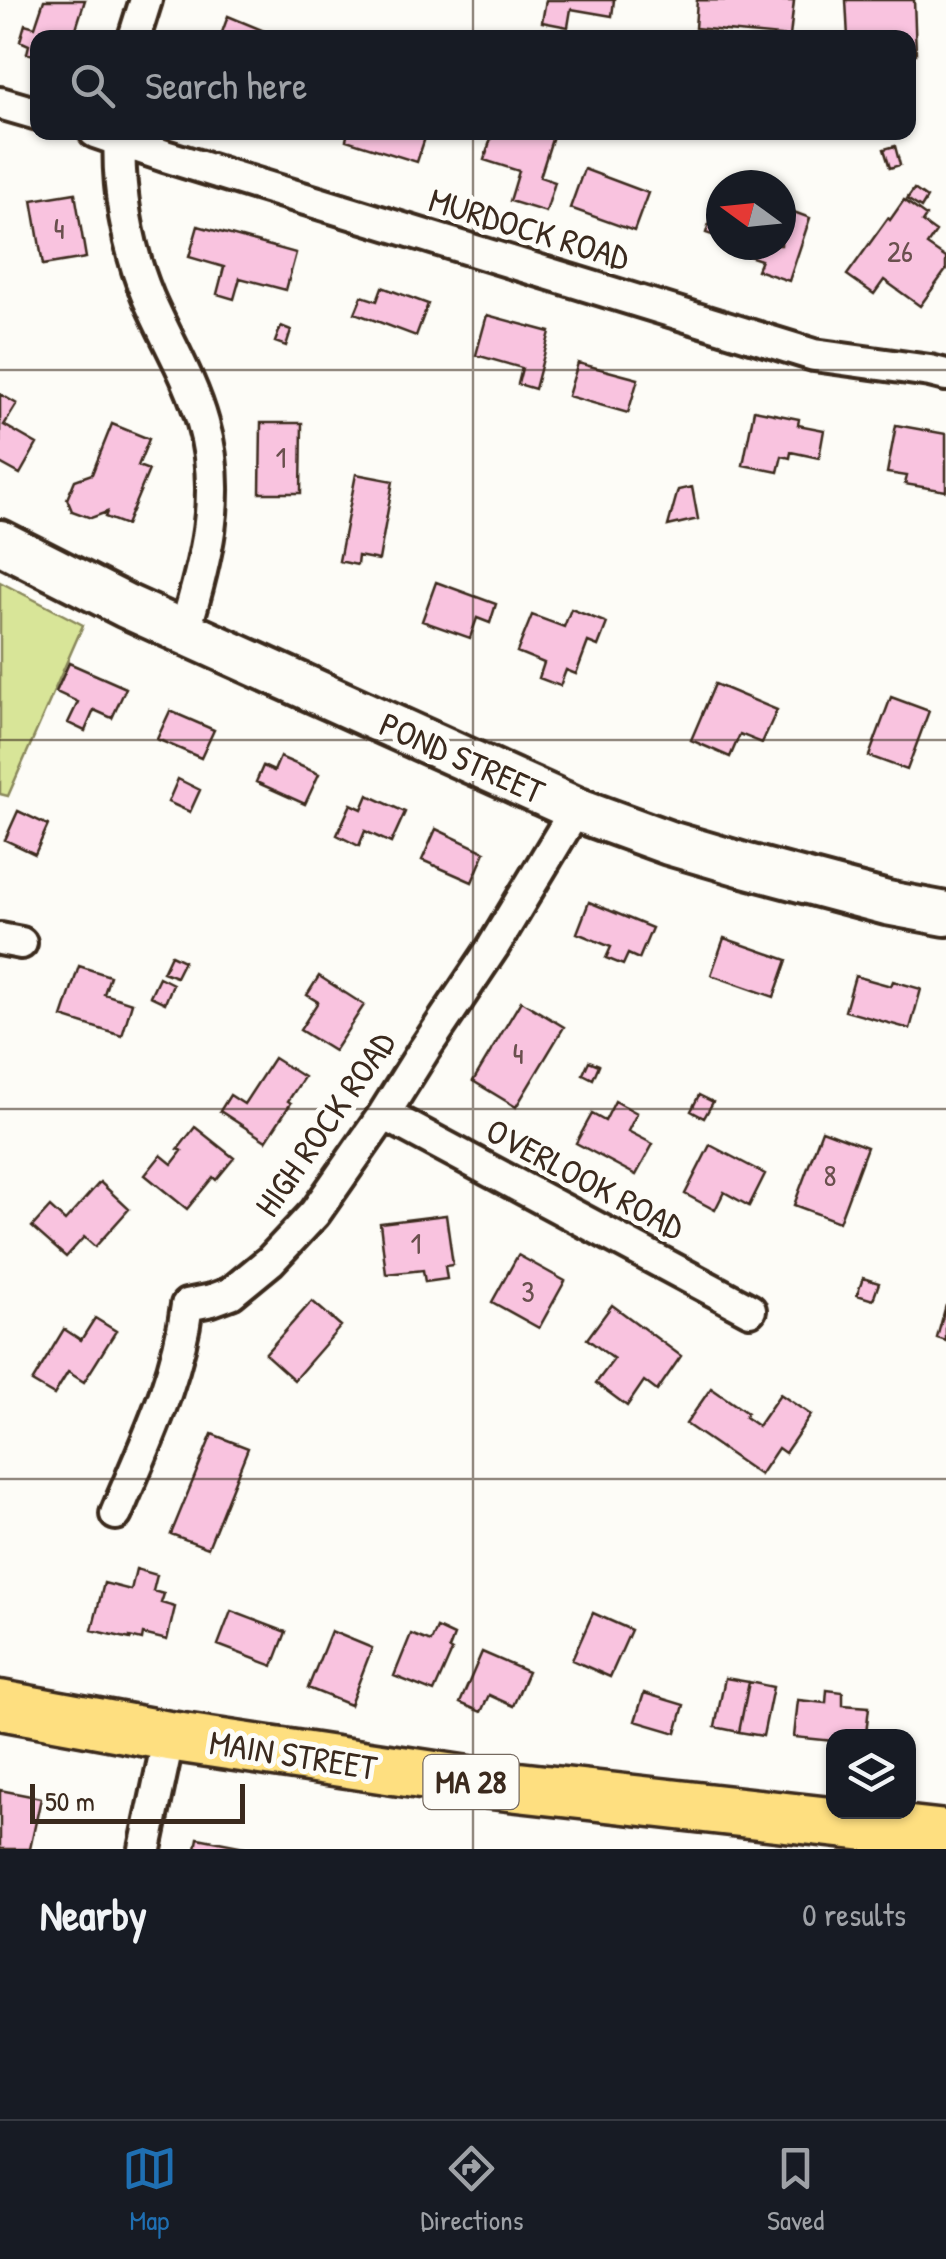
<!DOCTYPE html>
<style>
:root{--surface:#171b24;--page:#20242c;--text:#f1f3f6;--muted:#9ea1a6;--line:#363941;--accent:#1f6fb2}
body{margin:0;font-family:"Patrick Hand",sans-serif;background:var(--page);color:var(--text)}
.controls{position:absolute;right:30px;bottom:30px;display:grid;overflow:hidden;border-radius:20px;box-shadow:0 2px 8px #0004}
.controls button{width:90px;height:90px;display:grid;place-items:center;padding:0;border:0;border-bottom:2px solid var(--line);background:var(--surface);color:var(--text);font:50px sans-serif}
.compass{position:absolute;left:706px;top:170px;width:90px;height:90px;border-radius:50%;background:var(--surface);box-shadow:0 2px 8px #0004;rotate:285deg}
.scale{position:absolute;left:30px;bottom:25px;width:215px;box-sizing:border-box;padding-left:10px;border:5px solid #3b2a1e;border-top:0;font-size:28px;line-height:35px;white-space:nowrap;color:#3b2a1e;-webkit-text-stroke:8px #fdfcf7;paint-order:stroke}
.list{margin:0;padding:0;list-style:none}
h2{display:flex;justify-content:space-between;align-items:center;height:130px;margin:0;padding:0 40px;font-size:42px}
h2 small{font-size:32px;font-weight:400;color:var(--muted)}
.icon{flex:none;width:55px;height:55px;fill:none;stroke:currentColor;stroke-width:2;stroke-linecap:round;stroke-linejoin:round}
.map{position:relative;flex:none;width:946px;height:1849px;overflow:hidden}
.search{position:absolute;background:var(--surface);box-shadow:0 2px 8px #0004;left:30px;right:30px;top:30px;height:110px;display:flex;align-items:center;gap:25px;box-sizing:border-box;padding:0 35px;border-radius:20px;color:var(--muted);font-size:38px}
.sheet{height:270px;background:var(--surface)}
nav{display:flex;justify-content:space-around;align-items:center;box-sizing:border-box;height:140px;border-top:2px solid var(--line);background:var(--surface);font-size:28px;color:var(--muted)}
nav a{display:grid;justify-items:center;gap:5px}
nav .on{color:var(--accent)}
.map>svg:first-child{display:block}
</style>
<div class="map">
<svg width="946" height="1849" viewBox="0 0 946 1849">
<rect width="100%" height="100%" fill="#fdfcf7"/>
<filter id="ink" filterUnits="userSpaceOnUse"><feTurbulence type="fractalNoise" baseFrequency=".01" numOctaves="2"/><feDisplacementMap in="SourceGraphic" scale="20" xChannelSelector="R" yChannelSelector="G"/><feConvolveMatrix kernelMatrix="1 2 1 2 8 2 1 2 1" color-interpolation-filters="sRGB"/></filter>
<g filter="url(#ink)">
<path fill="#d8e598" stroke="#8a885b" stroke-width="2.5" d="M0,582L83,625L8,796L0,794Z"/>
<path fill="#f9c3df" stroke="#3b2a1e" stroke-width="2.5" d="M44,0H85L73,38H38V56L27,53L29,45L20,41L25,24L35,27Z
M546,0H614L612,16L571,9L568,27L542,22Z
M697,0L794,1L790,37L695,28Z
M846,0H914L916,54H908V38H848Z
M228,16L281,38H220Z
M348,132H427L417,162L346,140Z
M493,132H542L553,136L540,177L555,182L546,212L510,201L519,171L484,160Z
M895,146L900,165L890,168L884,149Z
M584,169L648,193L634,231L570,208Z
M914,189L927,198L921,208L907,199Z
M75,193L86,258L43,265L32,200Z
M904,200L926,216L922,222L936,232L927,245L946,258V270L920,306L884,280L874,294L847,275L888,218L890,220Z
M715,204L721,206V238L706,233Z
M783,208L810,218L789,281L757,270L761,260L728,249L729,245H781Z
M198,226L296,253L286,290L240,278L234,299L217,294L224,267L189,257Z
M382,287L428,304L416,336L355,313L362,296L377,301Z
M487,315L550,332L535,389L518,384L522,368L476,355Z
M281,326L291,330L286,346L275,342Z
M578,363L638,379L628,413L568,396Z
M0,394L17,404L4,425L37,444L20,474L0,463Z
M754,410L799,419L798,425L824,430L819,458L791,452L790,458L782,456L778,472L743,465Z
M261,423H302L301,493H260Z
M112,424L149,439L138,466L149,470L126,525L105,517L107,512L91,518L72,511L67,499L75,480L92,474Z
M896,425L946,434V491L905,484L907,476L887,473Z
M356,474L393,481L379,560L358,556L357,565L339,561Z
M692,487L698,519L668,526L678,490Z
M436,582L496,604L490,623L477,618L470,638L422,621Z
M571,609L607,623L598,646L588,642L576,674L566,670L560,686L539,678L544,663L517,652L532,615L564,627Z
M69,663L126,688L112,718L94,710L85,731L68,723L78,702L56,692Z
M715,684L777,710L762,743L740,734L730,757L691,740Z
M891,697L929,711L907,770L869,756Z
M170,711L214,730L201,758L157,739Z
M280,757L319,774L305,804L256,782L263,766L274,771Z
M178,779L200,790L190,812L168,802Z
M368,795L405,812L391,843L365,831L359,846L337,835L351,804L362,809Z
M18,811L48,825L35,854L5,840Z
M436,829L485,852L472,882L422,860Z
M589,902L652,928L639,959L628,954L623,965L606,958L611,947L577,933Z
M724,938L787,960L774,997L711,975Z
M171,955L184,961L176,977L163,972Z
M79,966L110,976L104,994L132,1003L122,1036L62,1017Z
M319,976L364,1005L334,1051L300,1030L318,1002L307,995Z
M855,976L891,986L893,981L921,989L910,1029L845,1011Z
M159,977L173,984L165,1003L150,996Z
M521,1001L564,1027L516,1107L473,1081Z
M274,1058L304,1077L288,1101L291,1103L266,1141L220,1111L230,1095L244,1104Z
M589,1061L599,1065L593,1079L583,1074Z
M699,1095L713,1102L704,1118L691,1111Z
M615,1101L637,1113L628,1131L653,1144L636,1175L576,1143L592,1114L605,1121Z
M195,1127L234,1158L216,1180L213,1177L187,1209L145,1175L161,1155L172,1164L182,1151L178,1149Z
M822,1130L867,1147L839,1222L794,1205Z
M710,1145L765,1174L749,1206L724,1192L715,1210L685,1194Z
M100,1182L129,1209L95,1247L84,1237L66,1257L32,1227L50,1207L65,1221Z
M446,1215L453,1265L445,1266L447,1279L425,1282L423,1270L386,1274L380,1223Z
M518,1255L565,1281L539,1328L492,1302Z
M863,1278L879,1283L873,1300L857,1295Z
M312,1301L341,1326L294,1380L265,1354Z
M612,1305L681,1356L657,1391L644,1381L627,1406L596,1383L614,1359L587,1339Z
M946,1305V1341L937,1338Z
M95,1318L116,1331L84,1382L68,1372L54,1395L32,1382L64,1329L81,1340Z
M711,1388L747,1413L745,1417L758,1426L780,1394L811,1415L785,1453L778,1448L760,1475L686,1424Z
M212,1434L248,1448L208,1548L171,1534Z
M136,1569L157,1575L153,1591L164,1594L161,1603L175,1607L167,1640L143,1634L142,1640L130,1637V1639L92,1630L104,1583L131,1590Z
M231,1611L286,1632L273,1666L218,1645Z
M593,1613L631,1630L610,1677L572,1660Z
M437,1628L454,1636L449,1649L452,1651L434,1692L394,1676L411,1634L431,1642Z
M331,1631L372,1648L350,1705L308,1688Z
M482,1652L528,1672L513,1706L489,1695L481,1712L460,1703Z
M725,1678L749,1682L739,1732L715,1727Z
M749,1682L773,1687L763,1736L739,1732Z
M827,1690L843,1692V1705L869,1707L866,1734L863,1733V1736H834V1741L794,1737L798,1700L826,1703Z
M644,1693L684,1705L676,1733L635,1721Z
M0,1790L41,1798L30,1849H0Z
M198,1838L250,1848L249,1849H196Z"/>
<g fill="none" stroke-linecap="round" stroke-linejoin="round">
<defs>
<path id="street" d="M134,38L146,0
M0,103L38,114
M95,132L165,156L814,355L930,371L946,375
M120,132C117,186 127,247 148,297C166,339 191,379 203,423C224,495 205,564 184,633
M0,939L21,943
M384,1114L750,1310
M116,1514C144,1446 178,1379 187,1305L212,1300L231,1293L270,1261L315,1213L384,1114L424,1050L493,947L576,809
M145,1849L169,1736"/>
<path id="secondary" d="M0,542L126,606L576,809L669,843L744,865L887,903L946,914"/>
<path id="primary" d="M0,1705L169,1736L474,1782L946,1835"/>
</defs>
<use href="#street" stroke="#3b2a1e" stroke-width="38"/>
<use href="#secondary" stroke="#3b2a1e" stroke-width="50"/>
<use href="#primary" stroke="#3b2a1e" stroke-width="55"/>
<use href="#street" stroke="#fdfcf7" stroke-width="30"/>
<use href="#secondary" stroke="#fdfcf7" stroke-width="42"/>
<use href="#primary" stroke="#fedf80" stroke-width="48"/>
</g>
</g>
<path fill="none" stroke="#3b2a1e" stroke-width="2.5" stroke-opacity="0.55" d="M473,0V38M473,132V1849M0,370H946M0,740H946M0,1109H946M0,1479H946"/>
<g text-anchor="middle" stroke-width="10" stroke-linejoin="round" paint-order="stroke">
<g font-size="30" fill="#6a504e">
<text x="59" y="239">4</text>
<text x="900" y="262">26</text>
<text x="281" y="468">1</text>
<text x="518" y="1064">4</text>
<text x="830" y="1186">8</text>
<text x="416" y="1254">1</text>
<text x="528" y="1302">3</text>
</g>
<rect fill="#fdfcf7" stroke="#75695f" stroke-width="2.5" x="423.5" y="1755" width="95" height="54" rx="8"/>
<g font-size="32" font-weight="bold" fill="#3b2a1e">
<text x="471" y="1793">MA 28</text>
</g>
<g font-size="35" fill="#3b2a1e" stroke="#fdfcf7">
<text transform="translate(529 229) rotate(17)" y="12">MURDOCK ROAD</text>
<text transform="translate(462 758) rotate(24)" y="12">POND STREET</text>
<text transform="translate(325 1124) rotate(-55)" y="12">HIGH ROCK ROAD</text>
<text transform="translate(585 1179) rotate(28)" y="12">OVERLOOK ROAD</text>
<text transform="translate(293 1755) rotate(9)" y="12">MAIN STREET</text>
</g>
</g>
</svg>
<div class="controls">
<button><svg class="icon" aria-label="layers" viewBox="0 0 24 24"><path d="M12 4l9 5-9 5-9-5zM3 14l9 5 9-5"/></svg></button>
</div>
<svg class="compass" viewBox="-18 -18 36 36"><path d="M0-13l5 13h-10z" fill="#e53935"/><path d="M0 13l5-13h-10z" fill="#9ea1a6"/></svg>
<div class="scale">50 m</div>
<div class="search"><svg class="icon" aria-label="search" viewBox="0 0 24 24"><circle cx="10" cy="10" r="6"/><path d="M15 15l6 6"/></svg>Search here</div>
</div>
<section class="sheet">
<h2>Nearby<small>0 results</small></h2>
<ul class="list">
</ul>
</section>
<nav>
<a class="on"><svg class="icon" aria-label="map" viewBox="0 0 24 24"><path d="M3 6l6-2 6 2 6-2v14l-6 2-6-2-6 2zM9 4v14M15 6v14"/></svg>Map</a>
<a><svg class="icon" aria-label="directions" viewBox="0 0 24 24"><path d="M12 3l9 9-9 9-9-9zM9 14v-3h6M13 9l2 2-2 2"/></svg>Directions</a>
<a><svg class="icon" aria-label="saved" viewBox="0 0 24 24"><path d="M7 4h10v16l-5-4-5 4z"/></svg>Saved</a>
</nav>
